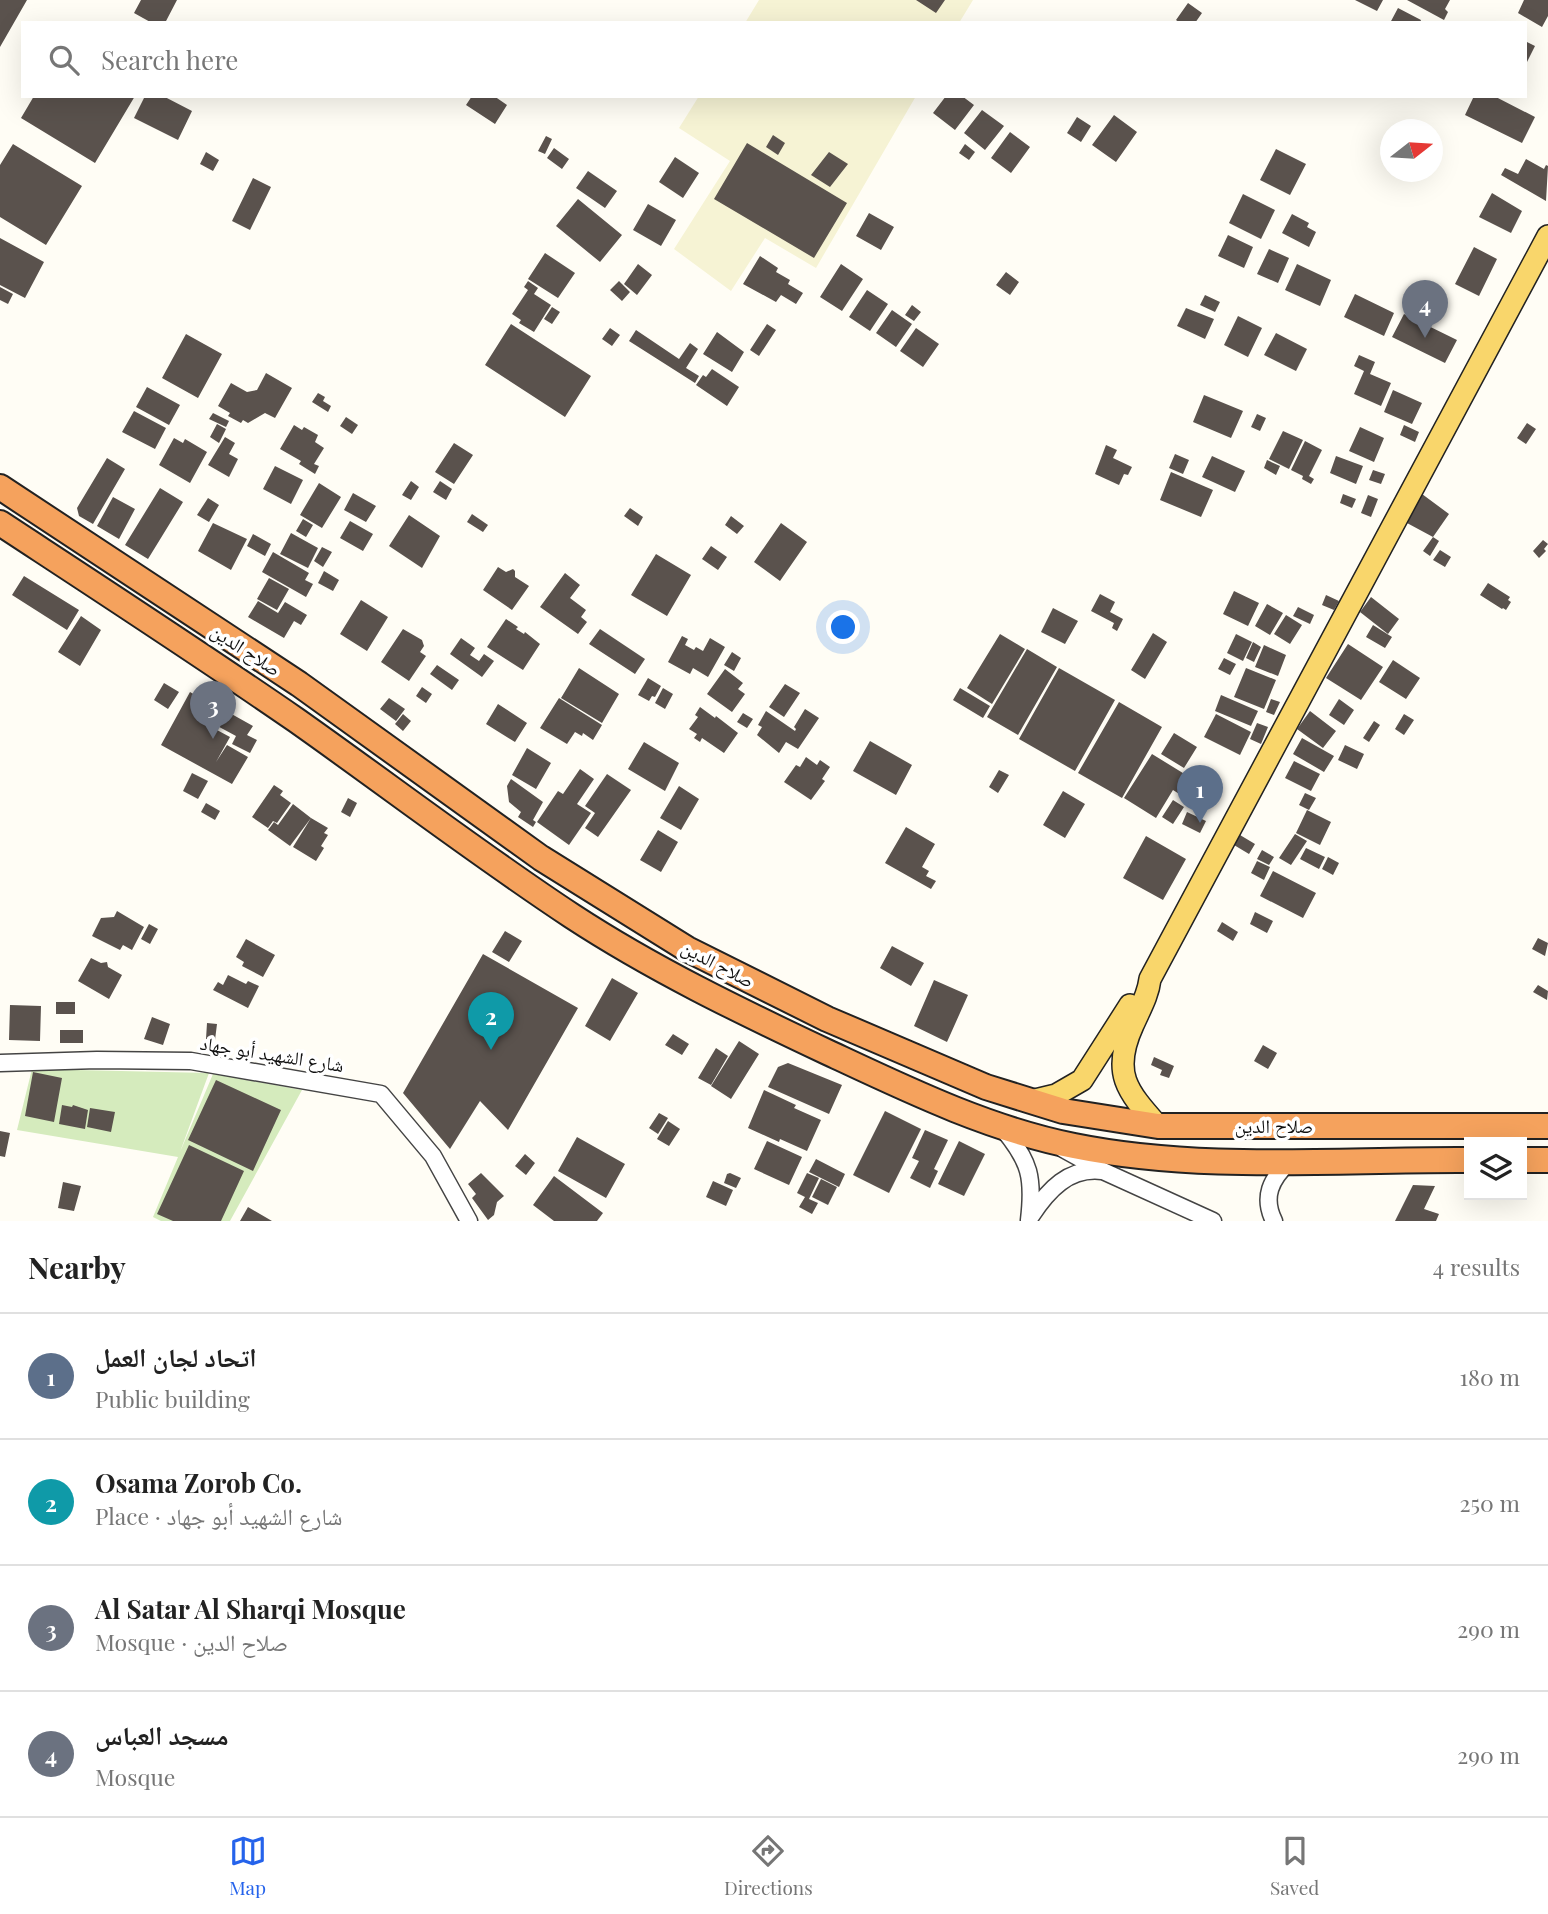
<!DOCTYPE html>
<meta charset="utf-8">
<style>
:root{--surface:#fff;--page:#f2f2f2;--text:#222;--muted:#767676;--line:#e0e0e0;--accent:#2563eb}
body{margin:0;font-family:"Playfair Display","Noto Naskh Arabic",serif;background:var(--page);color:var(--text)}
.controls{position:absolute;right:21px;bottom:21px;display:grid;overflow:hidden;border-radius:0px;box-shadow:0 7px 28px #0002}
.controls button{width:63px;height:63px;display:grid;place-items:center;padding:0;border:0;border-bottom:2px solid var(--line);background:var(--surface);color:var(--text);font:35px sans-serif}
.compass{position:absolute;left:1380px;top:119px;width:63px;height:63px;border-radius:50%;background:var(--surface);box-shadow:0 7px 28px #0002;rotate:73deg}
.you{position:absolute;left:844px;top:628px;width:24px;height:24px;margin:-18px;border:5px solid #fff;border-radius:50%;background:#1a73e8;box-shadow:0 0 0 10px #1a73e833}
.badge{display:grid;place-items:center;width:46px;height:46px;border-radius:50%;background:var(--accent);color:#fff;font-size:23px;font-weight:700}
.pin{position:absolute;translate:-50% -58px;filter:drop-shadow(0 2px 4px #0008)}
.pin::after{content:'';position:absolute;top:37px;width:24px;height:21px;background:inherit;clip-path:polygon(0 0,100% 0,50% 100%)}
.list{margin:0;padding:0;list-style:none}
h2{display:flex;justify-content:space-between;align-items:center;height:91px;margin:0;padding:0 28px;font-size:30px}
h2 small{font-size:23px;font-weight:400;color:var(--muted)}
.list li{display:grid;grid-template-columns:46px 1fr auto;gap:21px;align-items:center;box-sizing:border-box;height:126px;padding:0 28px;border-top:2px solid var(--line)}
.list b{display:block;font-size:26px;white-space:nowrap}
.list p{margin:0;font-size:23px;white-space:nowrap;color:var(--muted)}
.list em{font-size:23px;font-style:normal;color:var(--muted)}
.icon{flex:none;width:38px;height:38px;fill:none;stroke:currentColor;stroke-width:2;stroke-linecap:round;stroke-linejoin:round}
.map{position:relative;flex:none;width:1548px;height:1221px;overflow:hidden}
.search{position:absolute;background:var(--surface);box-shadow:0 7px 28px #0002;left:21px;right:21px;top:21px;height:77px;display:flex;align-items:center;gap:18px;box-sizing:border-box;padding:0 24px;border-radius:0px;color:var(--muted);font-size:26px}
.sheet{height:595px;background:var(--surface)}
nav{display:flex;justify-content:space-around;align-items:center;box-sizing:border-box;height:98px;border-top:2px solid var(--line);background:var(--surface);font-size:19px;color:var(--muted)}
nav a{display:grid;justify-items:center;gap:4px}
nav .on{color:var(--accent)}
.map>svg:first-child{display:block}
</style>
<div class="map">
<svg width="1548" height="1221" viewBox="0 0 1548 1221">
<rect width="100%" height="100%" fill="#fffdf5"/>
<path fill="#f6f3d4" d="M759,0H973L959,23H745Z
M699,96H916L816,268L765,238L731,291L674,249L730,161L679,128Z"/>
<path fill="#d5ebbd" d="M32,1069L209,1073L180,1152L213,1074L302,1090L230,1221H161L153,1217L178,1157L17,1130Z"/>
<path fill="#5a524d" d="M0,0H27L0,47Z
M141,0H177L165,23H152L134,13Z
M916,0H945L936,13Z
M1355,0H1383L1377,11Z
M1407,0H1450L1445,9L1448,12L1444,20Z
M1524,0H1548V16L1542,27L1518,13Z
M1188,3L1202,13L1195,23H1180L1176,20Z
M1398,8L1421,20L1420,23H1390Z
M1525,41L1535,46L1525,66Z
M34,96H135L95,163L21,118Z
M145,96H163L192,111L178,140L134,118Z
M472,96H494L507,105L495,124L466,105Z
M946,96H962L974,105L955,130L933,113Z
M1474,96H1494L1535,117L1522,143L1465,115Z
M982,110L1004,126L985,150L964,133Z
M1114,115L1137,132L1116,162L1092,145Z
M1077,117L1091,126L1081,142L1067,133Z
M1010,132L1030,147L1011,173L991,158Z
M773,135L785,143L778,155L766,147Z
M546,136L552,139L545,154L538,151Z
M747,143L847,203L814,258L714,199Z
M13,144L82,186L46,245L0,217V165Z
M965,144L975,152L969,160L959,153Z
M554,148L569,159L562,169L547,158Z
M1276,149L1306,164L1290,195L1260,180Z
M206,152L219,160L213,171L200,164Z
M829,152L848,164L830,187L811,175Z
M675,157L699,173L683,198L659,182Z
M1526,159L1544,169L1546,165L1548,166L1546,201L1501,175L1505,168L1518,174Z
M588,171L617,191L605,208L576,188Z
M253,178L271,187L250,230L232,221Z
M1492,193L1522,211L1511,233L1479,217Z
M1243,194L1275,210L1261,239L1229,223Z
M578,199L622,235L600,262L556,226Z
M648,204L676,220L661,246L633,230Z
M869,213L894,227L881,250L856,236Z
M1292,214L1309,223L1307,227L1316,232L1309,247L1282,233Z
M1228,235L1253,247L1244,268L1218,256Z
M0,238L44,262L25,298L0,285Z
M1474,247L1497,259L1479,296L1455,284Z
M1269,249L1289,258L1278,283L1257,274Z
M545,253L575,273L558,298L528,279Z
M760,256L778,268L776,272L790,280L788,284L803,293L796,304L781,295L776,302L743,284Z
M638,264L652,275L637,295L624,284Z
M841,264L863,279L842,311L820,297Z
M1297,264L1331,280L1320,306L1285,290Z
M1006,272L1019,282L1010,295L996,285Z
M528,281L538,288L534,294L551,305L534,332L519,323L521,320L512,314L528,290L524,287Z
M619,281L630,292L622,301L610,290Z
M0,287L13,294L8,304L0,300Z
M867,290L888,304L870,331L849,317Z
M1355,294L1394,313L1384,336L1344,317Z
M1205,295L1220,302L1215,312L1200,305Z
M912,305L921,312L914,321L905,315Z
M552,307L560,312L552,324L544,319Z
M1186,308L1214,319L1205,339L1177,326Z
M892,310L912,324L896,347L876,333Z
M1404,314L1457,340L1445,363L1392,337Z
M1238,316L1262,328L1248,357L1224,345Z
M511,324L591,376L565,417L485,365Z
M767,324L776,330L759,356L750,350Z
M610,328L620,335L612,346L602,339Z
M916,328L939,344L923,367L900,351Z
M636,330L679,359L690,343L698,349L686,368L699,376L695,383L629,341Z
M717,332L744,352L732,372L703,354Z
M1276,333L1307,349L1296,371L1264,355Z
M186,334L222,354L198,398L162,378Z
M1359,355L1375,362L1370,374L1391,383L1381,406L1354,394L1364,371L1354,366Z
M712,369L739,387L727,406L696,385L703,375L706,377Z
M266,373L292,388L275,418L265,413L248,423L243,420L241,423L228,416L230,413L218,406L231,383L247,392L257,390Z
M147,387L180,405L169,425L136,407Z
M1393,390L1422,403L1412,424L1384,412Z
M318,393L325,397L323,401L331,406L328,412L312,402Z
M1204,395L1243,411L1231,438L1193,422Z
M134,411L166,428L155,449L122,432Z
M213,413L229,421L226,427L209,419Z
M1257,414L1266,418L1260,431L1251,427Z
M346,417L358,425L352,434L340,426Z
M1527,423L1536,429L1526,444L1517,438Z
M217,424L226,429L219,443L210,437Z
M294,425L302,430L304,427L318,435L315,442L324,448L314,464L319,466L315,474L299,464L301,461L280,449Z
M1404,425L1419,432L1415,442L1400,435Z
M1360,427L1384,438L1374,462L1349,451Z
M1283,431L1303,440L1289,469L1269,459Z
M225,437L235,443L229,454L238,459L229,477L208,465Z
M174,438L183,443L185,439L207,452L190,483L159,465Z
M1305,441L1322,450L1309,476L1314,479L1311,484L1302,479L1303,476L1291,470Z
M454,443L473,455L454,484L435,472Z
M1106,445L1117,450L1113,458L1132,467L1128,475L1124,474L1119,485L1095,474Z
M1175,454L1189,460L1183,474L1169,468Z
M1212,456L1245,471L1235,492L1202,477Z
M1336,456L1363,466L1356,484L1330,473Z
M107,458L125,469L93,524L79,516L77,508Z
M1267,460L1280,466L1276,475L1264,468Z
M275,466L303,480L291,504L263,489Z
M1373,470L1385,474L1381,484L1369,480Z
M1171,472L1213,490L1201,517L1160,500Z
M411,481L419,487L411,500L402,495Z
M440,481L452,489L446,500L433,492Z
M319,483L341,497L322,528L300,515Z
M160,488L183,502L148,559L125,545Z
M353,493L376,506L366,522L344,510Z
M1343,494L1356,499L1352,508L1340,503Z
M1422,494L1449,514L1433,537L1407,523Z
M1368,495L1378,499L1371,517L1361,513Z
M113,497L135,509L119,539L97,526Z
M208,498L219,505L209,522L197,515Z
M630,508L643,517L638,526L624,516Z
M472,514L488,525L483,532L467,522Z
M409,515L440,536L422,568L389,546Z
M731,516L744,526L737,534L725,525Z
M303,519L313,525L306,537L296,531Z
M350,521L373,534L363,551L340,538Z
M213,523L247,539L231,570L198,551Z
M781,523L807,542L780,581L754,562Z
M291,533L318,548L308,568L280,554Z
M253,534L271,544L265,556L247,546Z
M1433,537L1439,541L1430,556L1423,551Z
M1543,540L1548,544L1544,549L1546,551L1539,558L1533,551Z
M711,546L727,557L718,570L702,559Z
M322,547L332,552L323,567L314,561Z
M1440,550L1451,557L1445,567L1433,560Z
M273,552L309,573L305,580L313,584L306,597L262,572Z
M656,554L691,575L667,616L631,595Z
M498,567L506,572L513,569L515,571V577L529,586L512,610L483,590Z
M324,571L339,580L333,591L318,583Z
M565,573L580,585L570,598L586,610L581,617L587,622L578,634L540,607Z
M24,576L79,610L67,630L12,595Z
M269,578L289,589L277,610L257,599Z
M1488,583L1510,597L1508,600L1511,602L1506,610L1503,608L1502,609L1480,595Z
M1234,591L1259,603L1248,626L1223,614Z
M1100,594L1115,602L1110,612L1123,619L1117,631L1112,628L1114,623L1091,611Z
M1326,595L1339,601L1334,610L1322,605Z
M1371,597L1399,619L1388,634L1360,612Z
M361,600L388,617L367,651L340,634Z
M258,601L278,613L285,602L307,615L301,625L294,621L284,638L248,617Z
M1267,604L1283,613L1270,635L1255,626Z
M1298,607L1314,615L1310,624L1293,616Z
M1053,608L1078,621L1065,644L1041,632Z
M1286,615L1302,625L1290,644L1274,634Z
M81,616L101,630L80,666L58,652Z
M506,619L518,627L516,629L524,634L525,632L540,644L523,670L487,647Z
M1373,625L1392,637L1385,648L1366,637Z
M403,629L422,640L424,646L420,652L426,656L409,681L381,662Z
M600,629L645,659L635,674L589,644Z
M1153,633L1167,642L1145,679L1131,670Z
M1000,634L1025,649L992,704L967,688Z
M1236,634L1252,642L1243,661L1227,653Z
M682,636L688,639L685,645L694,650L696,647L703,651L710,638L725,647L708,677L693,668L690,674L668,662Z
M461,638L475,648L470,655L479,661L484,654L494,661L482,677L450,654Z
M1253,642L1261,647L1254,662L1246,658Z
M1348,644L1383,667L1361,700L1326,678Z
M1264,645L1286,655L1278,676L1255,667Z
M1027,649L1057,667L1018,735L987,717Z
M732,652L741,658L734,671L724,665Z
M1224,658L1236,664L1230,675L1218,669Z
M1393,660L1420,678L1406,699L1379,682Z
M437,665L459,680L452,690L430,674Z
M579,668L619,694L602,723L561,698Z
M1059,668L1115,700L1075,771L1019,739Z
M1246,668L1276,680L1264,709L1234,697Z
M725,669L743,683L738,689L745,694L732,712L707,694Z
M648,678L661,686L655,697L652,696L649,701L638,695Z
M164,683L179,692L168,709L154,700Z
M785,684L800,693L784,717L769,707Z
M422,687L432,694L426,703L416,696Z
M663,688L673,694L665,709L655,703Z
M960,688L990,706L983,718L953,700Z
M190,692L212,705L202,722L230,737L216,762L227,745L248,757L232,784L161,745Z
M1221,695L1258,711L1251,726L1215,711Z
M389,698L405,709L396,721L380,709Z
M559,698L602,725L593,740L583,733L582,736L575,732L567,744L540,728Z
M1271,699L1280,702L1274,715L1266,712Z
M1339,699L1354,710L1344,725L1329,715Z
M1119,702L1162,727L1122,798L1078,773Z
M498,704L527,723L515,742L486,724Z
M219,707L253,726L247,735L257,740L250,753L232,744L236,736L210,722Z
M700,707L715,718L716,716L738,733L724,753L702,738L700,742L694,738L697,734L689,729L698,717L695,715Z
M805,709L819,718L798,749L786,742L779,753L757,735L762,727L758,725L766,711L795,731L796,729L794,727Z
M1310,711L1336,731L1323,748L1297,729Z
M743,713L753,719L747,728L737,722Z
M403,714L411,721L403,731L395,724Z
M1216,714L1251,732L1240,755L1204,737Z
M1404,714L1414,720L1404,735L1395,729Z
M1374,721L1380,725L1369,742L1363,738Z
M1257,723L1268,727L1261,744L1250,739Z
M1174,733L1197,747L1184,768L1161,754Z
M1302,738L1334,756L1324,772L1293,754Z
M870,741L912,765L896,795L853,771Z
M644,742L679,763L665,791L628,769Z
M1345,745L1364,754L1357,769L1338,760Z
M527,748L551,763L536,789L512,775Z
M1152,754L1217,794L1206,811L1173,790L1156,818L1124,798Z
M806,757L817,765L820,760L830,767L822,779L825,781L811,800L784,782L796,765L800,767Z
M1294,761L1320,774L1311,791L1285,778Z
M580,769L594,779L577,804L591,813L569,845L537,822L558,791L563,794Z
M999,770L1009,775L998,793L989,787Z
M192,773L208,781L198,799L183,791Z
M607,774L631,790L598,837L585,828L595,813L585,806Z
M511,779L543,802L533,820L536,822L533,827L518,817L521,812L509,802L507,786Z
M274,785L283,791L280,795L291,803L277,823L273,821L268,828L252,817Z
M679,786L699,799L681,830L660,818Z
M1063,791L1085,804L1065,838L1043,825Z
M1305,793L1316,798L1309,810L1299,805Z
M348,798L357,803L350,817L341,812Z
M1173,800L1184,807L1173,824L1162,817Z
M206,803L220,811L215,820L201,812Z
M293,804L311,818L290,846L268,830L274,822L278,825Z
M1307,810L1331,822L1320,845L1296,833Z
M1187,812L1206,821L1200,833L1182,824Z
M311,818L328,828L324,833L328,835L321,846L324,848L316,861L293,847Z
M906,827L935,844L922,867L929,871L926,876L936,881L931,889L885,863Z
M658,830L678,842L661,872L640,860Z
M1295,834L1307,841L1291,865L1279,858Z
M1240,835L1255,844L1249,854L1234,845Z
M1146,836L1186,859L1163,900L1123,878Z
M1306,848L1325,857L1319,869L1300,859Z
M1262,850L1274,857L1269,865L1257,859Z
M1328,857L1339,863L1333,875L1322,869Z
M1257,861L1270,867L1264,880L1251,873Z
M1273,871L1316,893L1303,918L1260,896Z
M117,911L144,927L132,950L123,945L120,950L92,936L101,918L114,917Z
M1255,912L1273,921L1267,933L1250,924Z
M1222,922L1238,932L1233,941L1217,931Z
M149,924L158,929L150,944L141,939Z
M505,931L522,941L509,962L492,952Z
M1538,938L1548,943L1545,956L1532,949Z
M246,939L275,955L263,977L242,966L244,962L236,957Z
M892,946L924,963L911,986L880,968Z
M483,954L578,1008L508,1130L480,1101L450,1149L403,1093Z
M91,958L101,963L107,962L108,967L122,975L109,999L78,981Z
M228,975L246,984L248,981L259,986L248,1008L213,990L218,982L223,985Z
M612,978L638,993L610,1041L585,1026Z
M934,980L968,995L947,1042L914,1026Z
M1538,985L1548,991L1547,1000L1533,992Z
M56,1002H75V1014H56Z
M10,1005L41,1006L40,1041L9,1040Z
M152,1017L170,1024L163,1045L144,1039Z
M207,1023L217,1024L215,1040L206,1039Z
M60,1030H83V1043H60Z
M673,1034L689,1044L682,1055L665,1045Z
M739,1041L759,1054L731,1099L711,1086Z
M1263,1045L1277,1053L1268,1069L1254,1061Z
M716,1048L728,1056L711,1085L698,1078Z
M1154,1057L1174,1066L1169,1078L1160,1075L1162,1070L1151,1065Z
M788,1063L842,1085L829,1114L768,1087L778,1067Z
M33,1072L62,1078L54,1122L25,1116Z
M216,1080L281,1110L253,1171L188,1140Z
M764,1090L796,1105L794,1108L821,1120L807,1151L780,1139L779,1142L748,1128Z
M62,1105L72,1107L73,1105L88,1110L85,1129L59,1124Z
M90,1108L115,1112L111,1132L87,1127Z
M885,1111L921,1129L889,1193L853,1175Z
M659,1113L668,1118L658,1134L649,1128Z
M668,1121L680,1129L669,1146L657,1139Z
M925,1130L948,1140L934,1169L938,1171L930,1188L910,1178L919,1161L912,1158Z
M0,1131L10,1133L5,1157L0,1156Z
M577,1137L625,1164L606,1198L558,1171Z
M767,1141L802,1157L789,1185L754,1169Z
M959,1141L985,1154L964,1196L938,1184Z
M189,1145L244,1171L221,1221H173L157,1214Z
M525,1154L535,1163L526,1175L515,1166Z
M816,1159L845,1174L839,1187L809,1172Z
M481,1173L504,1196L497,1202L494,1215L488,1220L472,1198L476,1194L468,1184Z
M730,1173L741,1178L736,1188L724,1183L727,1174Z
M807,1173L819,1178L809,1199L818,1203L812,1214L799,1207L805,1197L797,1193Z
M554,1176L603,1213L597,1221H554L533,1205Z
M821,1179L837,1187L828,1205L812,1197Z
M713,1181L733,1190L726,1206L706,1197Z
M63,1182L81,1186L74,1211L58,1208Z
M1413,1185L1435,1186L1424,1209L1439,1214L1436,1221H1395Z
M248,1207L272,1221H240Z"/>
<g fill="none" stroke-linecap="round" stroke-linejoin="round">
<defs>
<path id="minor" d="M0,1063L97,1060L191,1061L381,1094L433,1156L469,1221
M1003,1129C1030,1161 1034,1178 1029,1220
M1063,1149L1103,1171L1213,1221
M1031,1216C1048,1190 1069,1167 1102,1171
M1274,1221C1262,1197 1271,1179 1289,1162"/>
<path id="major" d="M1031,1101L1056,1095L1082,1080L1130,1005
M1158,1126C1127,1091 1111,1073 1133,1025C1140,1009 1148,996 1150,979L1548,236"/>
<path id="highway" d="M0,487L299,684L541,858L687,949L827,1019L986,1087L1063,1111L1158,1126H1548
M0,523C99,588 199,653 296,720C388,785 478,854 572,916C653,969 740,1011 827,1052C906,1089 988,1129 1074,1146C1202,1172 1339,1159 1469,1160
M1522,1160H1548"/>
</defs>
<use href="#minor" stroke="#444" stroke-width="19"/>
<use href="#major" stroke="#222" stroke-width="24"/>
<use href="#highway" stroke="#222" stroke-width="28"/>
<use href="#minor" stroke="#fff" stroke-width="16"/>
<use href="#major" stroke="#f9d66b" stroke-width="21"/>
<use href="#highway" stroke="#f5a25d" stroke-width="24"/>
</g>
<g text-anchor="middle" stroke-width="7" stroke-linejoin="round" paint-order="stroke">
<g font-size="19" fill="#111" stroke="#fff">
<text transform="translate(246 650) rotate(33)" y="7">صلاح الدين</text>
<text transform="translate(718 964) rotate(28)" y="7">صلاح الدين</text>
<text transform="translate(272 1054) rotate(9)" y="7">شارع الشهيد أبو جهاد</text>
<text x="1274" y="1133">صلاح الدين</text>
</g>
</g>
</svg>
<div class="controls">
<button><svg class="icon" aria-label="layers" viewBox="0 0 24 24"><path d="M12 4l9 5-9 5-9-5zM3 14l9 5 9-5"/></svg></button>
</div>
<svg class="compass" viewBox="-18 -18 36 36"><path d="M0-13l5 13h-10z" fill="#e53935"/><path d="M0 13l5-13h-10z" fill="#767676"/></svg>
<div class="you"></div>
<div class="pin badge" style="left:1200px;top:823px;background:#5c6f8a">1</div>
<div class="pin badge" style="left:491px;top:1050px;background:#0f9aa8">2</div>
<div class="pin badge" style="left:213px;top:739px;background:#6b7280">3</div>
<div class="pin badge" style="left:1425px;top:338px;background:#6b7280">4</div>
<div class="search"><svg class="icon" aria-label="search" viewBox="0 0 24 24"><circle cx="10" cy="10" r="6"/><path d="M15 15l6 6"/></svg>Search here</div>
</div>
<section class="sheet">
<h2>Nearby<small>4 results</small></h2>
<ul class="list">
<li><span class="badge" style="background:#5c6f8a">1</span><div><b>اتحاد لجان العمل</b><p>Public building</p></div><em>180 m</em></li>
<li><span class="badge" style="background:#0f9aa8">2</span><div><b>Osama Zorob Co.</b><p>Place · شارع الشهيد أبو جهاد</p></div><em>250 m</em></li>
<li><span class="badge" style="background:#6b7280">3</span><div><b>Al Satar Al Sharqi Mosque</b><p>Mosque · صلاح الدين</p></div><em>290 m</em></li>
<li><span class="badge" style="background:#6b7280">4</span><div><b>مسجد العباس</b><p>Mosque</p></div><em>290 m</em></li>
</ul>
</section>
<nav>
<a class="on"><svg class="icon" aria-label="map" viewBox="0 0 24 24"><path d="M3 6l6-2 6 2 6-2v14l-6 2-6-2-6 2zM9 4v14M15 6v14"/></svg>Map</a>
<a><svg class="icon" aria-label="directions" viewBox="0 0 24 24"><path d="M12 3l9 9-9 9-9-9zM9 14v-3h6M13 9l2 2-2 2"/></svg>Directions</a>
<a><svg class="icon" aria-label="saved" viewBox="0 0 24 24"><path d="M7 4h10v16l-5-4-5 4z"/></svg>Saved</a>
</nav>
